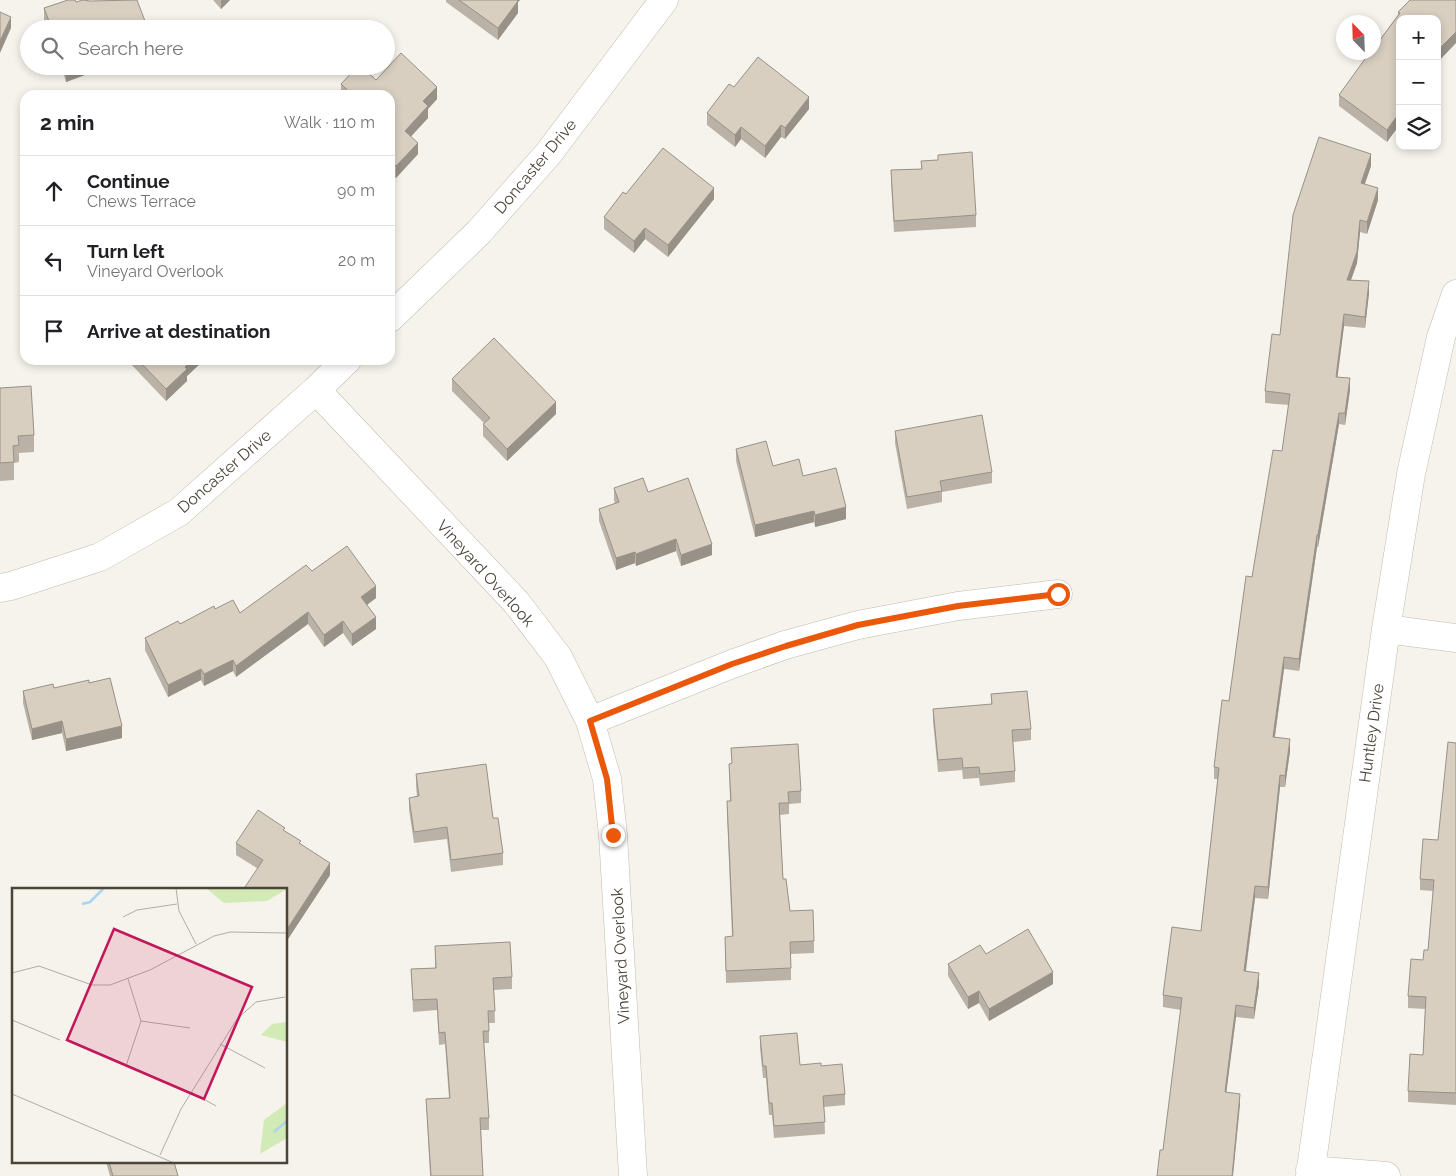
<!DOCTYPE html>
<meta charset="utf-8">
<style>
:root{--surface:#fff;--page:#f6f6f6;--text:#202124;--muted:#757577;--line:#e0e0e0}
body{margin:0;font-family:Raleway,sans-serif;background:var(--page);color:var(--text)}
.controls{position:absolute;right:15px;top:15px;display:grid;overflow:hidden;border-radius:10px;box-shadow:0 2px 8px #0003}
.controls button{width:45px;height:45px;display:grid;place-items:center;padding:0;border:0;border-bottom:1px solid var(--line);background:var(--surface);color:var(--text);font:25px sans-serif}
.compass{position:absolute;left:1336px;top:15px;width:45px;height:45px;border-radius:50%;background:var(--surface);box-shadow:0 2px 8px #0003;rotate:337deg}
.stop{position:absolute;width:15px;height:15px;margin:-11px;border:4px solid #ea580c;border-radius:50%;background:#fff}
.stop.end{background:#ea580c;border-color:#fff;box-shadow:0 1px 5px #0008}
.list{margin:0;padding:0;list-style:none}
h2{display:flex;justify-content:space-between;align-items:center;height:65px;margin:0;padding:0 20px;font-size:21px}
h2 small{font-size:16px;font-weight:400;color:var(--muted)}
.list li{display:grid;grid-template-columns:32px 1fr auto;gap:15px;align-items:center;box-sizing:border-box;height:70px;padding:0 20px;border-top:1px solid var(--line)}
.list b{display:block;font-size:19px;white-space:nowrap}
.list p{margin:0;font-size:16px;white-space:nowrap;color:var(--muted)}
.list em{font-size:16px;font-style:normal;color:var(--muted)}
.icon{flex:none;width:28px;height:28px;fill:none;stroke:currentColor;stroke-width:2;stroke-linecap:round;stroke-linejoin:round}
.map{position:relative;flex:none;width:1456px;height:1176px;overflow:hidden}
.search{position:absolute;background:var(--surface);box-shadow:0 2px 8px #0003;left:20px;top:20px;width:375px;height:55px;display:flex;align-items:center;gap:12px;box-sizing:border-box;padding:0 18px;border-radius:28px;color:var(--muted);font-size:19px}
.panel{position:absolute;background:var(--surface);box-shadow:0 2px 8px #0003;left:20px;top:90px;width:375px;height:275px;border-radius:15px}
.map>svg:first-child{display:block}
</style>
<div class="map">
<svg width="1456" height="1176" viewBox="0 0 1456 1176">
<rect width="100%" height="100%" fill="#f6f3ec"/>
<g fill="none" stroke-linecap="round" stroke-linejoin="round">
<defs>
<path id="street" d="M390,318L479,232L548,154L664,0
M316,390L516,602L558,657L590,721L607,779L613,835L633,1176
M0,588L11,586L100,557L179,512L316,390L347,360
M1386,629L1456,638
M590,721L732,664L785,645L858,625L958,606L1058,594
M1310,1170L1386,1176
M1310,1176L1386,629L1411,474L1441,337L1456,294"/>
</defs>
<use href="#street" stroke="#c2bbae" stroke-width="29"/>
<use href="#street" stroke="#fff" stroke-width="28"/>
</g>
<path fill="#bab2a6" d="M213,0H230L221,9Z
M446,0H520L518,2V13L498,40L446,2Z
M1410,0L1400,19V124L1387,142L1339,106V95L1398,15V12Z
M76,2L148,29H47L44,20V8Z
M61,66H109L66,82Z
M376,80L437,99L428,109V118L411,136L418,154L396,178L390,172V95H341V84Z
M734,87L809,109L785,139L781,137L765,158L741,139L735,147L707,125V113Z
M921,161L976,215V227L894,232L891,182V170L921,169Z
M1371,166L1365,184L1378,200L1367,234L1360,232L1357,263L1351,280L1369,293L1365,328L1344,326L1337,377L1350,390L1345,425L1339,424L1318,547H1317L1299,671L1284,669L1275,737L1290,751L1285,787H1280L1268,899L1255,898L1246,971L1259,985L1254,1019L1236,1017L1226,1092L1240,1105L1163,1150L1181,1010L1163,1007V995L1201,931L1218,779H1214V767L1229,701L1252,577L1282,451L1289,405L1265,403V391L1280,335Z
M626,194L714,199L668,257L645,239L634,253L604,229V217Z
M127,360H202V362L187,376V381L166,401Z
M452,379L556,414L507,461L483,436V424L484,423L452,391Z
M0,388L34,435V452L19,453V462L14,463V480L0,481Z
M895,431L992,472V483L942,492V502L907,509L895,443Z
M736,449L773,466L803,476L846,519L815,527L814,522L755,537L736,461Z
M614,488L648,492L712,555L681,566L676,551L636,566L635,563L616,570L599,521V509L615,504L614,500Z
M312,571L376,598L367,605L376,629L352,646L343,633L324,647L308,624L236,677L233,671L204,686L201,680L168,697L145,650V638L215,609L240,613Z
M89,683L122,738L66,751L62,733L32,740L23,703V691L54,688Z
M991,694L1031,729V740L1013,742L1015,771V782L980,786L979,778L963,779L962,770L938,772L933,721V709L991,705Z
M1456,743V1105L1408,1102V1091L1423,1055L1425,1009L1408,1008V996L1428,950L1433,891L1420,890V879L1438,840Z
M731,748L801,791V803L789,804V814L780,815L783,879L790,911L814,941V953L791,954V980L726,983L725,937L732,936L727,813V801H730L729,764L732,763Z
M416,774L493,818L503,853V865L451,872L447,839L414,843L409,810V798L417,797L416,786Z
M285,831L301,844L330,875L286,942V890L257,868L236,855V843Z
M435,946L512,977V989L494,990L495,1023H489V1043H484L489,1118V1130H481L483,1176H430L426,1099L449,1098L445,1044L439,1045L437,1010L413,1012L411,969L435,968Z
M986,954L1053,984L989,1021L979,1003L968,1009L948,976V964Z
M760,1036L800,1065L821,1066L845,1094V1105L824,1107L825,1134L774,1138L772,1115H769L766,1078H763L760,1048Z
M106,1162H174L178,1176H110Z"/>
<path fill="#979187" d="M221,0H230L221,9Z
M513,0H520L518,2V13L498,40V28Z
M11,17V28L0,53V41Z
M1456,32V43L1437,63V51Z
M76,66H109L66,82V70Z
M437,87V99L428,109V118L405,143V131L423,101Z
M809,97V109L785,139V128Z
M1400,112V124L1387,142V130Z
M781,125V137L765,158V146Z
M741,127V139L735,147V135Z
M418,143V154L396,178V166Z
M1371,154V166L1361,194V183Z
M714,188V199L668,257V245Z
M1378,188V200L1367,234V222Z
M1360,220V232L1357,263L1347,291V280Z
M645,228V239L634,253V241Z
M1369,281V293L1365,328V317Z
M1344,314V326L1336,389V377Z
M192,360H202V362L187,376V381L166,401V389L185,367Z
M1350,378V390L1345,425V413Z
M556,402V414L507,461V449Z
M1339,413V424L1318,547V535Z
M846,507V519L815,527V515Z
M814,511V522L755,537V525Z
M1317,535V547L1299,671V659Z
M676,539V551L636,566V554Z
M712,544V555L681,566V555Z
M635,552V563L616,570V558Z
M376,586V598L361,609V597Z
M308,612V624L236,677V666Z
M376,617V629L352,646V634Z
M343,621V633L324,647V635Z
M1284,657V669L1273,749V737Z
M233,660V671L204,686V674Z
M201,669V680L168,697V685Z
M62,721V733L32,740V729Z
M122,726V738L66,751V739Z
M1290,739V751L1285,787V776Z
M1280,775V787L1268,899V887Z
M330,863V875L286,942V931Z
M1255,886V898L1244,983V971Z
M1053,972V984L989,1021V1009Z
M1259,973V985L1254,1019V1008Z
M979,991V1003L968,1009V997Z
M1236,1005V1017L1225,1103V1092Z
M1240,1094V1105L1233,1176H1232Z"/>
<path fill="#d8cfc1" stroke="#979187" d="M68,0H75L76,2L83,0L90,1L137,0L148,29H52L44,8Z
M459,0H517L518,1L498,28Z
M1410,0H1456V32L1437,51V19H1400V112L1387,130L1339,95L1370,52H1374V48L1400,13L1398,12Z
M0,12L11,17L0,41Z
M401,53L437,87L423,101L428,106L405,131L418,143L396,166L390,160V95H353L341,84L358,66H361L376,80Z
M758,57L809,97L785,128L781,125L765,146L741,127L735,135L707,113L729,84L734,87Z
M65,66H76L66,70Z
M1319,137L1371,154L1361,183L1378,188L1367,222L1360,220L1357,252L1347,280L1369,281L1365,317L1344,314L1336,377L1350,378L1345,413H1339L1318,535H1317L1299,659L1284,657L1273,737L1290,739L1285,776L1280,775L1268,887L1255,886L1244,971L1259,973L1254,1008L1236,1005L1225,1092L1240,1094L1232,1176H1157L1160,1150H1163L1182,998L1163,995L1172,927L1201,931L1219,768L1214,767L1222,700L1229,701L1246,576L1252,577L1273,450L1282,451L1290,394L1265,391L1272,334L1280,335L1293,215Z
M663,148L714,188L668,245L645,228L634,241L604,217L623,192L626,194Z
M972,152L976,215L894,221L891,170L922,169L921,161L938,160V155Z
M494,338L556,402L507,449L483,424L490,418L452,379Z
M138,360H192L185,367L187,369L166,389Z
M31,386L34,435L18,436L19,445L13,446L14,462L0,463V388Z
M982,415L992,472L940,481L942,491L907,497L895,431Z
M766,441L773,466L799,459L803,476L836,468L846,507L815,515L814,511L755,525L736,449Z
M643,478L648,492L688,478L712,544L681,555L676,539L636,554L635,552L616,558L599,509L619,502L614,488Z
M347,546L376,586L361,597L376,617L352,634L343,621L324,635L308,612L236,666L233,660L204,674L201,669L168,685L145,638L178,621L180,624L214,606L215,609L233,600L240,613L306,565L312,571Z
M110,678L122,726L66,739L62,721L32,729L23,691L53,684L54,688L89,680V683Z
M1027,691L1031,729L1012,730L1015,771L980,774L979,767L963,768L962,758L938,760L933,709L992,704L991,694Z
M1448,742L1456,743V1093L1408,1091L1410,1054L1423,1055L1426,997L1408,996L1411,959L1423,960L1424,950H1428L1434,880L1420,879L1423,839L1438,840Z
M798,744L801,791L788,792L789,803H779L783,879H786L790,911L813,910L814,941L790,942L791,968L726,971L725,937L733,936L727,801H731L729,764L732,763L731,748Z
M486,764L493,818H498L503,853L451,860L447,827L414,832L409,798L419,796L416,774Z
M258,810L285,828L283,830L301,841L299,843L330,863L286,931V890H243L263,860L236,843Z
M1028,929L1053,972L989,1009L979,991L968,997L948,964L980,945L986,954Z
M510,942L512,977L493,978L495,1011H488L489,1031H483L489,1118H480L483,1176H431L426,1099L450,1098L445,1032L439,1033L437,999L413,1000L411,969L436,968L435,946Z
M797,1033L800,1065L821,1063V1066L842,1064L845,1094L823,1096L825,1122L774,1126L772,1103H769L766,1066H763L760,1036Z
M109,1162H174L178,1176H113Z"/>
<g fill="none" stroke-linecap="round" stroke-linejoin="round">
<path stroke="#ea580c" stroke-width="6" d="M613,835L607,779L590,721L732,664L786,646L858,625L958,606L1058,594"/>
</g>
<g text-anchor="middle" stroke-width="4" stroke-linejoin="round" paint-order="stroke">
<g font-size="16" fill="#4b4439" stroke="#fff">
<text transform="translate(535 166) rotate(-50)" y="6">Doncaster Drive</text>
<text transform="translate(224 471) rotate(-41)" y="6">Doncaster Drive</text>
<text transform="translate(486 573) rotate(48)" y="6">Vineyard Overlook</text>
<text transform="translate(1371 733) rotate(-82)" y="6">Huntley Drive</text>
<text transform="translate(620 956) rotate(-93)" y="6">Vineyard Overlook</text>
</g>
</g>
<g transform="translate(12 888)">
<rect width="275" height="275" fill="#f6f3ec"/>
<path d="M194,0H275V1L255,13L212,15ZM275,134V154L249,147L260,136ZM275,215V250L248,266L252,232Z" fill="#d2eab5"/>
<path fill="none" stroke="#a9d4f2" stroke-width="2.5" d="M70,16L78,14L92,0M262,244L275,233"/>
<path fill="none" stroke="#b2ada4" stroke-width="1" d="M164,0L167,23L184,56M111,29L125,22L165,16M0,85L27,78L80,97H98L138,82L202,48L218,44L275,45M0,132L48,152M129,133L178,140M208,156L253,180M114,178L129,133L116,91M179,204L204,218M0,206L162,275M148,267L169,221L225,131L244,114L273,109"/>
<path fill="#c2185b" fill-opacity="0.15" stroke="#c2185b" stroke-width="2.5" d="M102,41L240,99L192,211L55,152Z"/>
<rect width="275" height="275" fill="none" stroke="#4b4439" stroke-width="2.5"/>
</g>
</svg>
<div class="controls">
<button>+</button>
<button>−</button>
<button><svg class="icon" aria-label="layers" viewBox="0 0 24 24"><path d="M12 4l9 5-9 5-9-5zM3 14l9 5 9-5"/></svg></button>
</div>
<svg class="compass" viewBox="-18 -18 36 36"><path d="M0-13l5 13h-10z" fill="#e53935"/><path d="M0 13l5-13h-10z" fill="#757577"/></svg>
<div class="stop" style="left:1058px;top:594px"></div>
<div class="stop end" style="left:613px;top:835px"></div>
<div class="search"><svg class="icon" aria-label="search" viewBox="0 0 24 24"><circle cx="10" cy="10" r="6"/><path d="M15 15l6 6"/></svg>Search here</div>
<section class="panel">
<h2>2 min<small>Walk · 110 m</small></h2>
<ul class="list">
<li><svg class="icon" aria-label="ahead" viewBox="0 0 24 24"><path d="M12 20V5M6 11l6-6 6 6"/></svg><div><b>Continue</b><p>Chews Terrace</p></div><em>90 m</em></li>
<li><svg class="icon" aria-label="left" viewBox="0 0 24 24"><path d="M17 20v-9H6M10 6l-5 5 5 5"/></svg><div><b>Turn left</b><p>Vineyard Overlook</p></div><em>20 m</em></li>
<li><svg class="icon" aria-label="arrive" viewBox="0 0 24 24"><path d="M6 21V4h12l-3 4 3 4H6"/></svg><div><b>Arrive at destination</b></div></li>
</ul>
</section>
</div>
